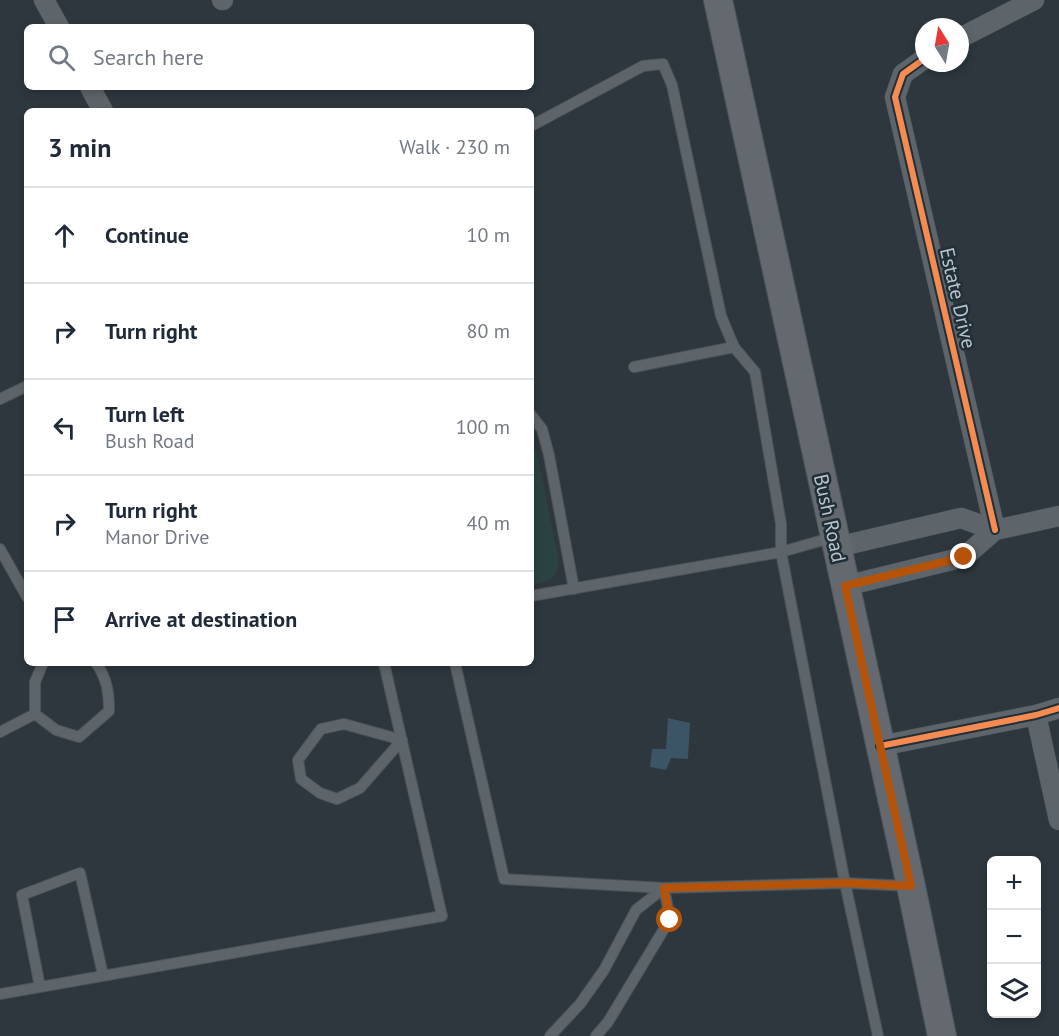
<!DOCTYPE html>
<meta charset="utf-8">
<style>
:root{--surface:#fff;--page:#f2f2f3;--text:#1f2937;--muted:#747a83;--line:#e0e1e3}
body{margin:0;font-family:"PT Sans",sans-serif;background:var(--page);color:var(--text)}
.controls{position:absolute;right:18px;bottom:18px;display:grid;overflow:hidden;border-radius:9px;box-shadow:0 3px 9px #0003}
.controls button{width:54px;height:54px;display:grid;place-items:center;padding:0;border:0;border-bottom:2px solid var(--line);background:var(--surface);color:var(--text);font:30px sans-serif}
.compass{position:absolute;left:915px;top:18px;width:54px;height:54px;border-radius:50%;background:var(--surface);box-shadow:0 3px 9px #0003;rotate:349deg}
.stop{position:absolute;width:18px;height:18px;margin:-14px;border:4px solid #b45309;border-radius:50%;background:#fff}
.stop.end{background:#b45309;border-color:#fff;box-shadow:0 2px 6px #0008}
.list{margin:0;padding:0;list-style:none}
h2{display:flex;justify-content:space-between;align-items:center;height:78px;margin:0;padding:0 24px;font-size:26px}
h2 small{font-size:20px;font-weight:400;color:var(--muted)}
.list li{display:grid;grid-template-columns:39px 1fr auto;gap:18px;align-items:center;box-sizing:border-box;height:96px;padding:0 24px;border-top:2px solid var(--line)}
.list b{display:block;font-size:22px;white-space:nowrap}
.list p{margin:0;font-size:20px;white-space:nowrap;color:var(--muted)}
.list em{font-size:20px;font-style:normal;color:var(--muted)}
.icon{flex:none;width:33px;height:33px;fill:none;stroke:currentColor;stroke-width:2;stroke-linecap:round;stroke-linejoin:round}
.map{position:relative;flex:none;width:1059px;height:1036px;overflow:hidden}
.search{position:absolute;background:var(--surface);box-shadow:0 3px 9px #0003;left:24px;top:24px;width:510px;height:66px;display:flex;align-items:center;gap:15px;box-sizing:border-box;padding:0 21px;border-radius:9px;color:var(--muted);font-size:22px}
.panel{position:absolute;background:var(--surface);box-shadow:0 3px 9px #0003;left:24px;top:108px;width:510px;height:558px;border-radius:9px}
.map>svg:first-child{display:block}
</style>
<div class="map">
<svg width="1059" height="1036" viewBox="0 0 1059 1036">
<rect width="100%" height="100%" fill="#2d373d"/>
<path fill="#2a4241" d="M531,441L538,459L559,561C556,580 548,582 531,585Z"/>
<path fill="#3b5466" d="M668,718L690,723L688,759L671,758L666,770L650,767L652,749H666Z"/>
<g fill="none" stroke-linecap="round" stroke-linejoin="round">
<defs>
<path id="lane" d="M531,126L643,66L663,64L672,85L721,316L734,347L755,372L781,524V552L531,596
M634,367L734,347
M0,399L27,386
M531,415L542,429L549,455L574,589
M834,537L781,552L845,883L878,1036
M0,549L27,597
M455,663L504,879L664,888L845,883L910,886
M35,714V682L43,663
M344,724L402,740L360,788L337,799L320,793L301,779L298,760L321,729Z
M0,732L35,714L56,730L79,737L109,711C109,693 107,678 96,663
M40,987L22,895L80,873L103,975
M0,994L442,916L384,663
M550,1036L580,1004L604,970L636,910L664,888L670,919L608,1022L596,1036"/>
<path id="street" d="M44,0L59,27
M222,0H223
M960,38L1034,0
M924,59L903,74L895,97L995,530
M90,87L103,111
M837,547L961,518L995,530
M845,586L964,557L995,530L1059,516
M1036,715L1059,820
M880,746L1036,715L1059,708"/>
<path id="secondary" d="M718,0L911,886L942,1036"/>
</defs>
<use href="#lane" stroke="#4c5357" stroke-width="12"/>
<use href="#street" stroke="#4c5357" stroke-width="21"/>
<use href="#secondary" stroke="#4c5357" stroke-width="30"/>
<use href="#lane" stroke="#5e656a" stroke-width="10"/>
<use href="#street" stroke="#5e656a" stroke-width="20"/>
<use href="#secondary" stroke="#63696e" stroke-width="28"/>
<defs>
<path id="cycleway" d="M924,59L903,74L895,97L995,530
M880,746L1036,715L1059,708"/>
</defs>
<use href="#cycleway" stroke="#202f38" stroke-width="10"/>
<use href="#cycleway" stroke="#f68b52" stroke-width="6"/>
</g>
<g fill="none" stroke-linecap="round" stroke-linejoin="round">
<path stroke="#b45309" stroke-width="8" d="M670,920L664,888L846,883L911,886L845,586L964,557"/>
</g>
<g text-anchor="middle" stroke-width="5" stroke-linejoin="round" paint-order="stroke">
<g font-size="20" fill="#b9c4cc" stroke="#202f38">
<text transform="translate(958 298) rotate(77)" y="7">Estate Drive</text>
<text transform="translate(830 518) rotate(78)" y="7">Bush Road</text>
</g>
</g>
</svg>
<div class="controls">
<button>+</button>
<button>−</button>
<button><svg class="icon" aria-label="layers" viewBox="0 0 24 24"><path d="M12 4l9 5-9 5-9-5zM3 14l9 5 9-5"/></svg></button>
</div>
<svg class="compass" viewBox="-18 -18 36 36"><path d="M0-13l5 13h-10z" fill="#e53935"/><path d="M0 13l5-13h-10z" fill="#747a83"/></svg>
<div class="stop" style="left:670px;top:920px"></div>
<div class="stop end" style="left:964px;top:557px"></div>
<div class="search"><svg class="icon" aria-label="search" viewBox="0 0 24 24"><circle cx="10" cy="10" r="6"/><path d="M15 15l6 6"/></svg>Search here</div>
<section class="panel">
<h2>3 min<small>Walk · 230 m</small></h2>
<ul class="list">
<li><svg class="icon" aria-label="ahead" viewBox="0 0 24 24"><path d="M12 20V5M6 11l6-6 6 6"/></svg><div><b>Continue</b></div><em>10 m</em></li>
<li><svg class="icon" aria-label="right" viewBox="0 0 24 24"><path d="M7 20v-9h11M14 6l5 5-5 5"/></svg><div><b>Turn right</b></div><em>80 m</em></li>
<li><svg class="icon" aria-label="left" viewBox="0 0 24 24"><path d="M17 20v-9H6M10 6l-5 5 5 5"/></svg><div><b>Turn left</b><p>Bush Road</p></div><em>100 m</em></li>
<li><svg class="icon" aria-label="right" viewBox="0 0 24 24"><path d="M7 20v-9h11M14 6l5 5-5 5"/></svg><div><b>Turn right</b><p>Manor Drive</p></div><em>40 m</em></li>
<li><svg class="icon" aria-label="arrive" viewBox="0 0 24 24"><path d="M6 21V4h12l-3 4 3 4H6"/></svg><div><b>Arrive at destination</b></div></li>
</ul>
</section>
</div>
